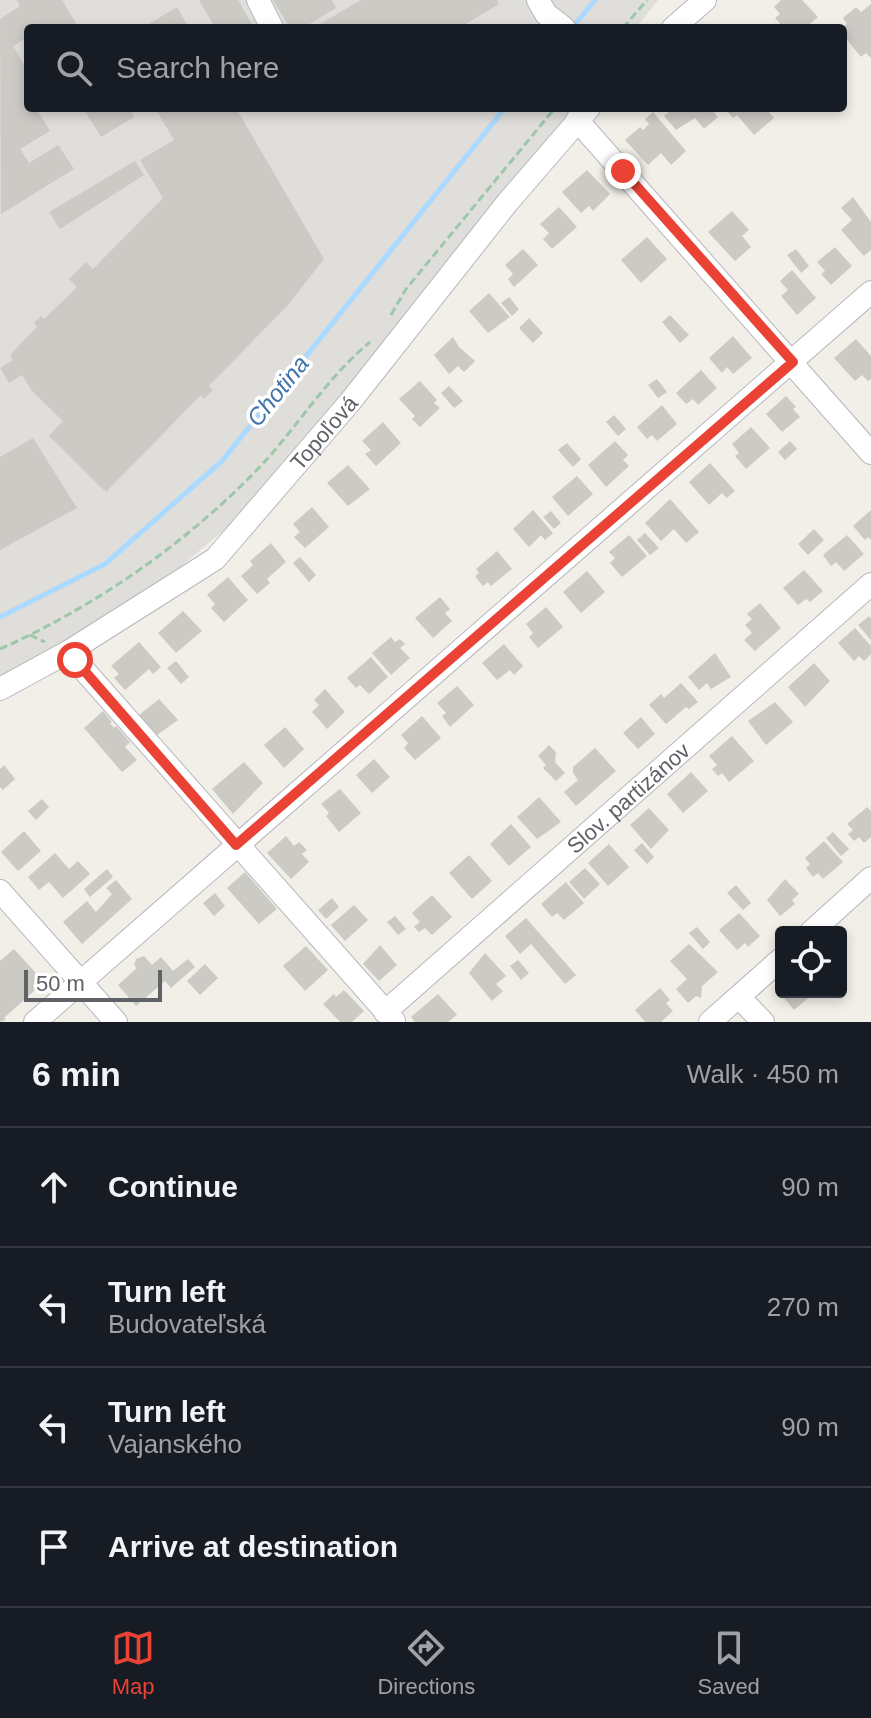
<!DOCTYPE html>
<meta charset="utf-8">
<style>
:root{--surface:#171b24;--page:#20242c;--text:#f1f3f6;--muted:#9ea1a6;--line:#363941;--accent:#ea4335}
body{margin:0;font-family:Helvetica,sans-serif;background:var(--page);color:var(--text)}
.controls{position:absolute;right:24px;bottom:24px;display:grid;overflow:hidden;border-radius:8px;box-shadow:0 4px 12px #0003}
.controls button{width:72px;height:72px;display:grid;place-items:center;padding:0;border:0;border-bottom:2px solid var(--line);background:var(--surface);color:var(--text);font:40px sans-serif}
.scale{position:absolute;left:24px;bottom:20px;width:138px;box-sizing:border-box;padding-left:8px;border:4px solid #5f6368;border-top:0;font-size:22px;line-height:28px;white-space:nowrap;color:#5f6368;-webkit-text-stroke:6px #fff;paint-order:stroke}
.stop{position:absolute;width:24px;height:24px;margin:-18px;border:6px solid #ea4335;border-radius:50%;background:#fff}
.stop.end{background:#ea4335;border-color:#fff;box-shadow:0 2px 8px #0008}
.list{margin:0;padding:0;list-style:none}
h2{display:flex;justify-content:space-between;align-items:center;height:104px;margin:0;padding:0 32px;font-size:34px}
h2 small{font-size:26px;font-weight:400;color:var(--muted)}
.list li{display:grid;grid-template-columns:52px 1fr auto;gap:24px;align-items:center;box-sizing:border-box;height:120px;padding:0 32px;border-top:2px solid var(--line)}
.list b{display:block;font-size:30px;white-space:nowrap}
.list p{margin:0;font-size:26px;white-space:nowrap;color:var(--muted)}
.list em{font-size:26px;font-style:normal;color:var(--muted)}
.icon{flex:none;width:44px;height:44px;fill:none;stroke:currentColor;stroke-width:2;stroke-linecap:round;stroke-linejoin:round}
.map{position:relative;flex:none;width:871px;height:1022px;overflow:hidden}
.search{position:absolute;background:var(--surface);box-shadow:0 4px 12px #0003;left:24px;right:24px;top:24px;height:88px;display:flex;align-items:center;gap:20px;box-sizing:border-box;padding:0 28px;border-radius:8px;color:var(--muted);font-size:30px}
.sheet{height:584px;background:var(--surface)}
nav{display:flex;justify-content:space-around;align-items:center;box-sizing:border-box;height:112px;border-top:2px solid var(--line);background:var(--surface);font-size:22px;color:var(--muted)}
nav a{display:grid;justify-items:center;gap:4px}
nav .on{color:var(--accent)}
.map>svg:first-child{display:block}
</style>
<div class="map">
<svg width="871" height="1022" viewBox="0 0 871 1022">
<rect width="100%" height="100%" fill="#f1efe8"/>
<path fill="#e0deda" d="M0,0H658L636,28H28V108H573L419,303L236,520L103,632L0,682Z"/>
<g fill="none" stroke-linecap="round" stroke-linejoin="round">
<path stroke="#aadaff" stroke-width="5" d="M572,28L595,0
M0,617L105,564L222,461L505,108"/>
</g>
<path fill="#cccac5" d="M17,0H62L79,28H28V37L13,46L28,71V108H36L50,131L20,149L29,163L58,145L74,169L1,214L0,19L20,6Z
M199,0H238L254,28H215Z
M273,0H332L336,8L303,28H290Z
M361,0H497L499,4L459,28H313Z
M781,0H802L818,17L805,28H784L775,18L780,14L774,7Z
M871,4V58L866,53L861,57L843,35V27L847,24L843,18L856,7L861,12Z
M177,7L189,28H142Z
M83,108H129L134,117L101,137Z
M155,108H236L324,259L287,306L209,386L213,390L204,399L201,395L106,492L49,436L63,421L32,391L22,375L9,383L0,368L13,360L10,355L37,327L34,323L41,316L44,319L77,287L69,279L86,262L93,269L163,198L140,160L174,140Z
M674,108H710L718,117L704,129L695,118L676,130L664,116Z
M724,108H766L774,118L754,135L737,115L733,118Z
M653,112L686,151L671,165L661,153L648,165L625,140L640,127L643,130L649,124L645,119Z
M135,161L144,175L60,229L49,212Z
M587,170L610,194L593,211L589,206L581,213L562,192Z
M853,197L871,222V250L864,256L841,230L852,220L841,208Z
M559,207L577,227L552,249L543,239L549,233L540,224Z
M732,211L749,230L742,236L751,247L735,261L708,232Z
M647,237L667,259L641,283L621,260Z
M835,247L852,266L831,285L821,274L825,271L817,262Z
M523,249L538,265L514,287L508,279L513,274L505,265Z
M796,249L809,266L801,273L787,255Z
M792,270L816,298L797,315L781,296L788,290L780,281Z
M489,293L510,317L488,333L469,311Z
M509,297L519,309L512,316L501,303Z
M670,315L689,335L680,343L662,322Z
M529,318L543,333L533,343L519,328Z
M733,336L752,358L733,374L727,367L722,373L709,358Z
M453,337L459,347L475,361L464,372L458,366L449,374L434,355Z
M856,339L871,356V379L868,381L862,375L855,381L834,358Z
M701,370L717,388L698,405L693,399L686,404L676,393Z
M657,379L667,392L658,398L648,385Z
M420,381L437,400L434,403L440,408L420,427L412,419L415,416L399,399Z
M449,386L463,401L454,408L441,393Z
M786,396L796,407L793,409L800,417L782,432L766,414Z
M662,405L677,424L657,441L652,435L647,439L637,427Z
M614,415L626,429L618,436L606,422Z
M383,422L401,443L376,466L365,454L371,450L362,441Z
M751,427L770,448L746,469L735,456L739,453L732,444Z
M33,438L77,508L0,550V457Z
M615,441L628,455L623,460L629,466L606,487L588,465Z
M790,441L797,449L785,460L778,452Z
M567,443L581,459L573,467L558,450Z
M710,463L735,491L727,498L722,493L709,505L689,482Z
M348,465L370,489L348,506L327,483Z
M577,476L593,494L568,516L552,497Z
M670,499L699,532L686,543L674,529L661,541L645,523Z
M312,507L329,527L305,548L294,537L300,532L293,524Z
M533,510L553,533L545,540L541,535L529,547L513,529Z
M871,510V540L868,537L865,540L853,526Z
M551,511L561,523L554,529L543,517Z
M814,529L824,540L808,555L798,544Z
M645,533L659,548L650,555L637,540Z
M629,535L647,556L622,577L610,563L615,558L609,552Z
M847,535L864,554L844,571L836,562L831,566L823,555Z
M271,543L286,562L267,579L270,583L257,594L241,576L253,565L250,561Z
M497,551L512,569L491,586L488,582L483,586L475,576L479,573L476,569Z
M300,557L316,575L309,582L293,563Z
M804,570L823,591L810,602L806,599L798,605L783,588Z
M587,571L605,592L581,613L563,592Z
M228,577L248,600L224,622L211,608L215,604L207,595Z
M440,597L450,609L445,613L452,621L433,638L415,618Z
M760,603L781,628L755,651L744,640L752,633L745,625L752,619L747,614Z
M546,607L563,627L538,648L529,637L533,633L526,624Z
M183,611L202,631L176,653L158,633Z
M869,616L871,619V640L858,625Z
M855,628L871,646V654L864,661L859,656L854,661L838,643Z
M391,637L395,642L400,639L405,644L400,648L410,658L391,675L372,653Z
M139,642L161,667L153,674L149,669L125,690L114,678L119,674L111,666Z
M504,644L523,666L514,675L510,670L497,680L482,663Z
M715,653L731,677L711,689L707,683L699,690L688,677Z
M371,657L388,677L369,694L360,685L356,688L347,678Z
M176,661L189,677L181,684L167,668Z
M814,663L830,681L805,707L788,687Z
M681,683L698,702L689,709L686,707L666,724L649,705L661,694L664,698Z
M457,686L474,705L450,727L442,716L446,713L437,703Z
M325,689L345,712L327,729L312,712L319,705L314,700Z
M159,699L178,720L157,735L139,715Z
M775,702L793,722L766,745L748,721Z
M103,711L112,722L110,723L114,728L116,726L130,742L125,747L137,760L122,772L84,728Z
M422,716L441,738L415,760L404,748L408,743L401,735Z
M641,717L655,734L638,749L623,733Z
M285,727L304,749L284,768L264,745Z
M732,736L754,761L729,782L722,773L718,776L712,769L717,765L709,756Z
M549,745L556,752L555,762L565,773L556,781L543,768L546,765L538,756Z
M595,748L616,771L576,806L564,792L578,780L573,773V767Z
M374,759L390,777L372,793L356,775Z
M244,762L263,783L233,814L212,789Z
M4,765L15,779L3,790L0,787V769Z
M691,772L708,791L683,813L667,794Z
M340,789L361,813L339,832L326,816L329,813L321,804Z
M539,797L561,822L537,839L517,817Z
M42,799L49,807L36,820L28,811Z
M867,807L871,811V837L864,843L859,837L854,841L848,834L853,830L847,824Z
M649,808L669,830L651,849L630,825Z
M511,824L531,847L509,866L490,844Z
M24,831L41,851L18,871L1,852Z
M833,832L849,849L841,856L826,838Z
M286,836L294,846L299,842L307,850L302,854L309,862L291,879L267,853Z
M824,841L843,862L823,879L818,873L813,877L806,868L810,864L805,858Z
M642,843L654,857L647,864L634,850Z
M609,844L629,867L608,886L588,863Z
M55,853L69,869L78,861L90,874L63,898L49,882L39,890L28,877Z
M469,855L492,881L472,899L449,873Z
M585,868L600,884L584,899L569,882Z
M107,869L113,877L90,897L84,889Z
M245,872L277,909L259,924L227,888Z
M785,879L799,894L792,900L795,904L780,916L767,900Z
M116,880L132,899L82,944L63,922L87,901L96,912L112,894L106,888Z
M566,882L584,903L564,920L557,913L552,917L541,904Z
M736,885L751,903L743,910L727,893Z
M215,893L225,906L214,916L203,903Z
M432,895L452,917L432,935L425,928L419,932L414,927L420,922L412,913Z
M332,898L339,907L326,919L318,910Z
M354,905L368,920L345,941L331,925Z
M739,913L760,936L748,947L745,943L737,950L719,930Z
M395,916L406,929L398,935L387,922Z
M526,918L576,975L565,984L531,944L520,954L505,936Z
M697,927L710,942L703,949L689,933Z
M689,944L718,972L702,986L701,998L696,996L688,1003L676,989L687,979L670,961Z
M380,945L397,965L379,981L363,964Z
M306,946L328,970L305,991L283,966Z
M14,949L44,982L4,1018L6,1020L0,1022V961Z
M485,953L506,976L496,984L503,991L492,1001L469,973Z
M144,956L152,965L161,957L173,971L188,959L195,967L171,988L165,981L136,1006L118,985L137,968L134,965L136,959Z
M518,960L529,973L521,980L510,966Z
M205,964L218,978L200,995L187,981Z
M660,988L670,1000L666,1003L673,1011L661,1022H645L635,1010Z
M344,990L364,1011L352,1022H340L323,1004L334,994L336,997Z
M779,992H811L813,994L794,1010Z
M438,994L457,1015L448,1022H415L411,1017Z"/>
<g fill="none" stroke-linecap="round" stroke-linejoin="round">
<defs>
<g id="minor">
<path d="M258,0L272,28"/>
<path d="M538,0L546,14L564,28"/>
<path d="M673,28L705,0"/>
<path d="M577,120L871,453"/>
<path d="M68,652L394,1021"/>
<path id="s1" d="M0,689L68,652L215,559L350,402L507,203L589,108"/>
<path d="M0,891L116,1022"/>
<path d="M811,932L871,878"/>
<path d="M739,997L763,1022"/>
<path id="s2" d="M385,1012L871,584"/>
<path d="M35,1022L871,292"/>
<path d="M710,1022L781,959"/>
</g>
</defs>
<use href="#minor" stroke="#b5b8bc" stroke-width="24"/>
<path stroke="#9cc7a9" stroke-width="3" stroke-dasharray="8 4" stroke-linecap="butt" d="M623,28L647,0
M391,315L406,289L555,108
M30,635L45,642
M0,649C92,608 181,547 252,475C294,433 324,380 370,342"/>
<use href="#minor" stroke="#fff" stroke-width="22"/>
</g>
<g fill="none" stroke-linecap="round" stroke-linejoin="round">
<path stroke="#ea4335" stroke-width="10" d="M75,660L236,845L793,362L623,171"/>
</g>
<g text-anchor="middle" stroke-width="7" stroke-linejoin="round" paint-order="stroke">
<g font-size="22" fill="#5f6368" stroke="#fff">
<text dy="8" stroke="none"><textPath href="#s1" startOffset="418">Topoľová</textPath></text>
<text dy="8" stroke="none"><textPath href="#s2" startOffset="324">Slov. partizánov</textPath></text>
</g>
<g font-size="24" font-style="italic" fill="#4174aa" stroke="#fff">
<text transform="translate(278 391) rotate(-51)" y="8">Chotina</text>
</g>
</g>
</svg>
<div class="controls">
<button><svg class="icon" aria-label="locate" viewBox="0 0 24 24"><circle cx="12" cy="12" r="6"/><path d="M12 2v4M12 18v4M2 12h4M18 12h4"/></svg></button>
</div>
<div class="scale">50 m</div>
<div class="stop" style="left:75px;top:660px"></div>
<div class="stop end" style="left:623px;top:171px"></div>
<div class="search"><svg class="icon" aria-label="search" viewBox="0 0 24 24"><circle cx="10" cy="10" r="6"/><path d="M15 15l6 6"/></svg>Search here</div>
</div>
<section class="sheet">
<h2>6 min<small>Walk · 450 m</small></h2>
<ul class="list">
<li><svg class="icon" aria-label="ahead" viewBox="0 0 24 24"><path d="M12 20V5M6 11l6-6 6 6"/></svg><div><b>Continue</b></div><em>90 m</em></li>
<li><svg class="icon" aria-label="left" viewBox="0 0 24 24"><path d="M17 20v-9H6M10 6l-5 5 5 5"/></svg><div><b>Turn left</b><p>Budovateľská</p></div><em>270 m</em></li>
<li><svg class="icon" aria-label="left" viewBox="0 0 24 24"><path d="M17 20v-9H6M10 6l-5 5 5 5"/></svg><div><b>Turn left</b><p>Vajanského</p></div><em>90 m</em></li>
<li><svg class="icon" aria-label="arrive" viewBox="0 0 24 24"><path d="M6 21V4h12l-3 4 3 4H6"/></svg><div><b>Arrive at destination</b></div></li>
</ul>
</section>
<nav>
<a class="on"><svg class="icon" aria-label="map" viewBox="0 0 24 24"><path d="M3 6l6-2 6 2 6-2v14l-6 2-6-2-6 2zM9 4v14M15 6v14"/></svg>Map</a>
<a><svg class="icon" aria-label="directions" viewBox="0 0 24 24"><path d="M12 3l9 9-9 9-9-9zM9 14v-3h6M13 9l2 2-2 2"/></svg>Directions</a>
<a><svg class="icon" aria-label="saved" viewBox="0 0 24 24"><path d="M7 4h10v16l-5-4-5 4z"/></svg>Saved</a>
</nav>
